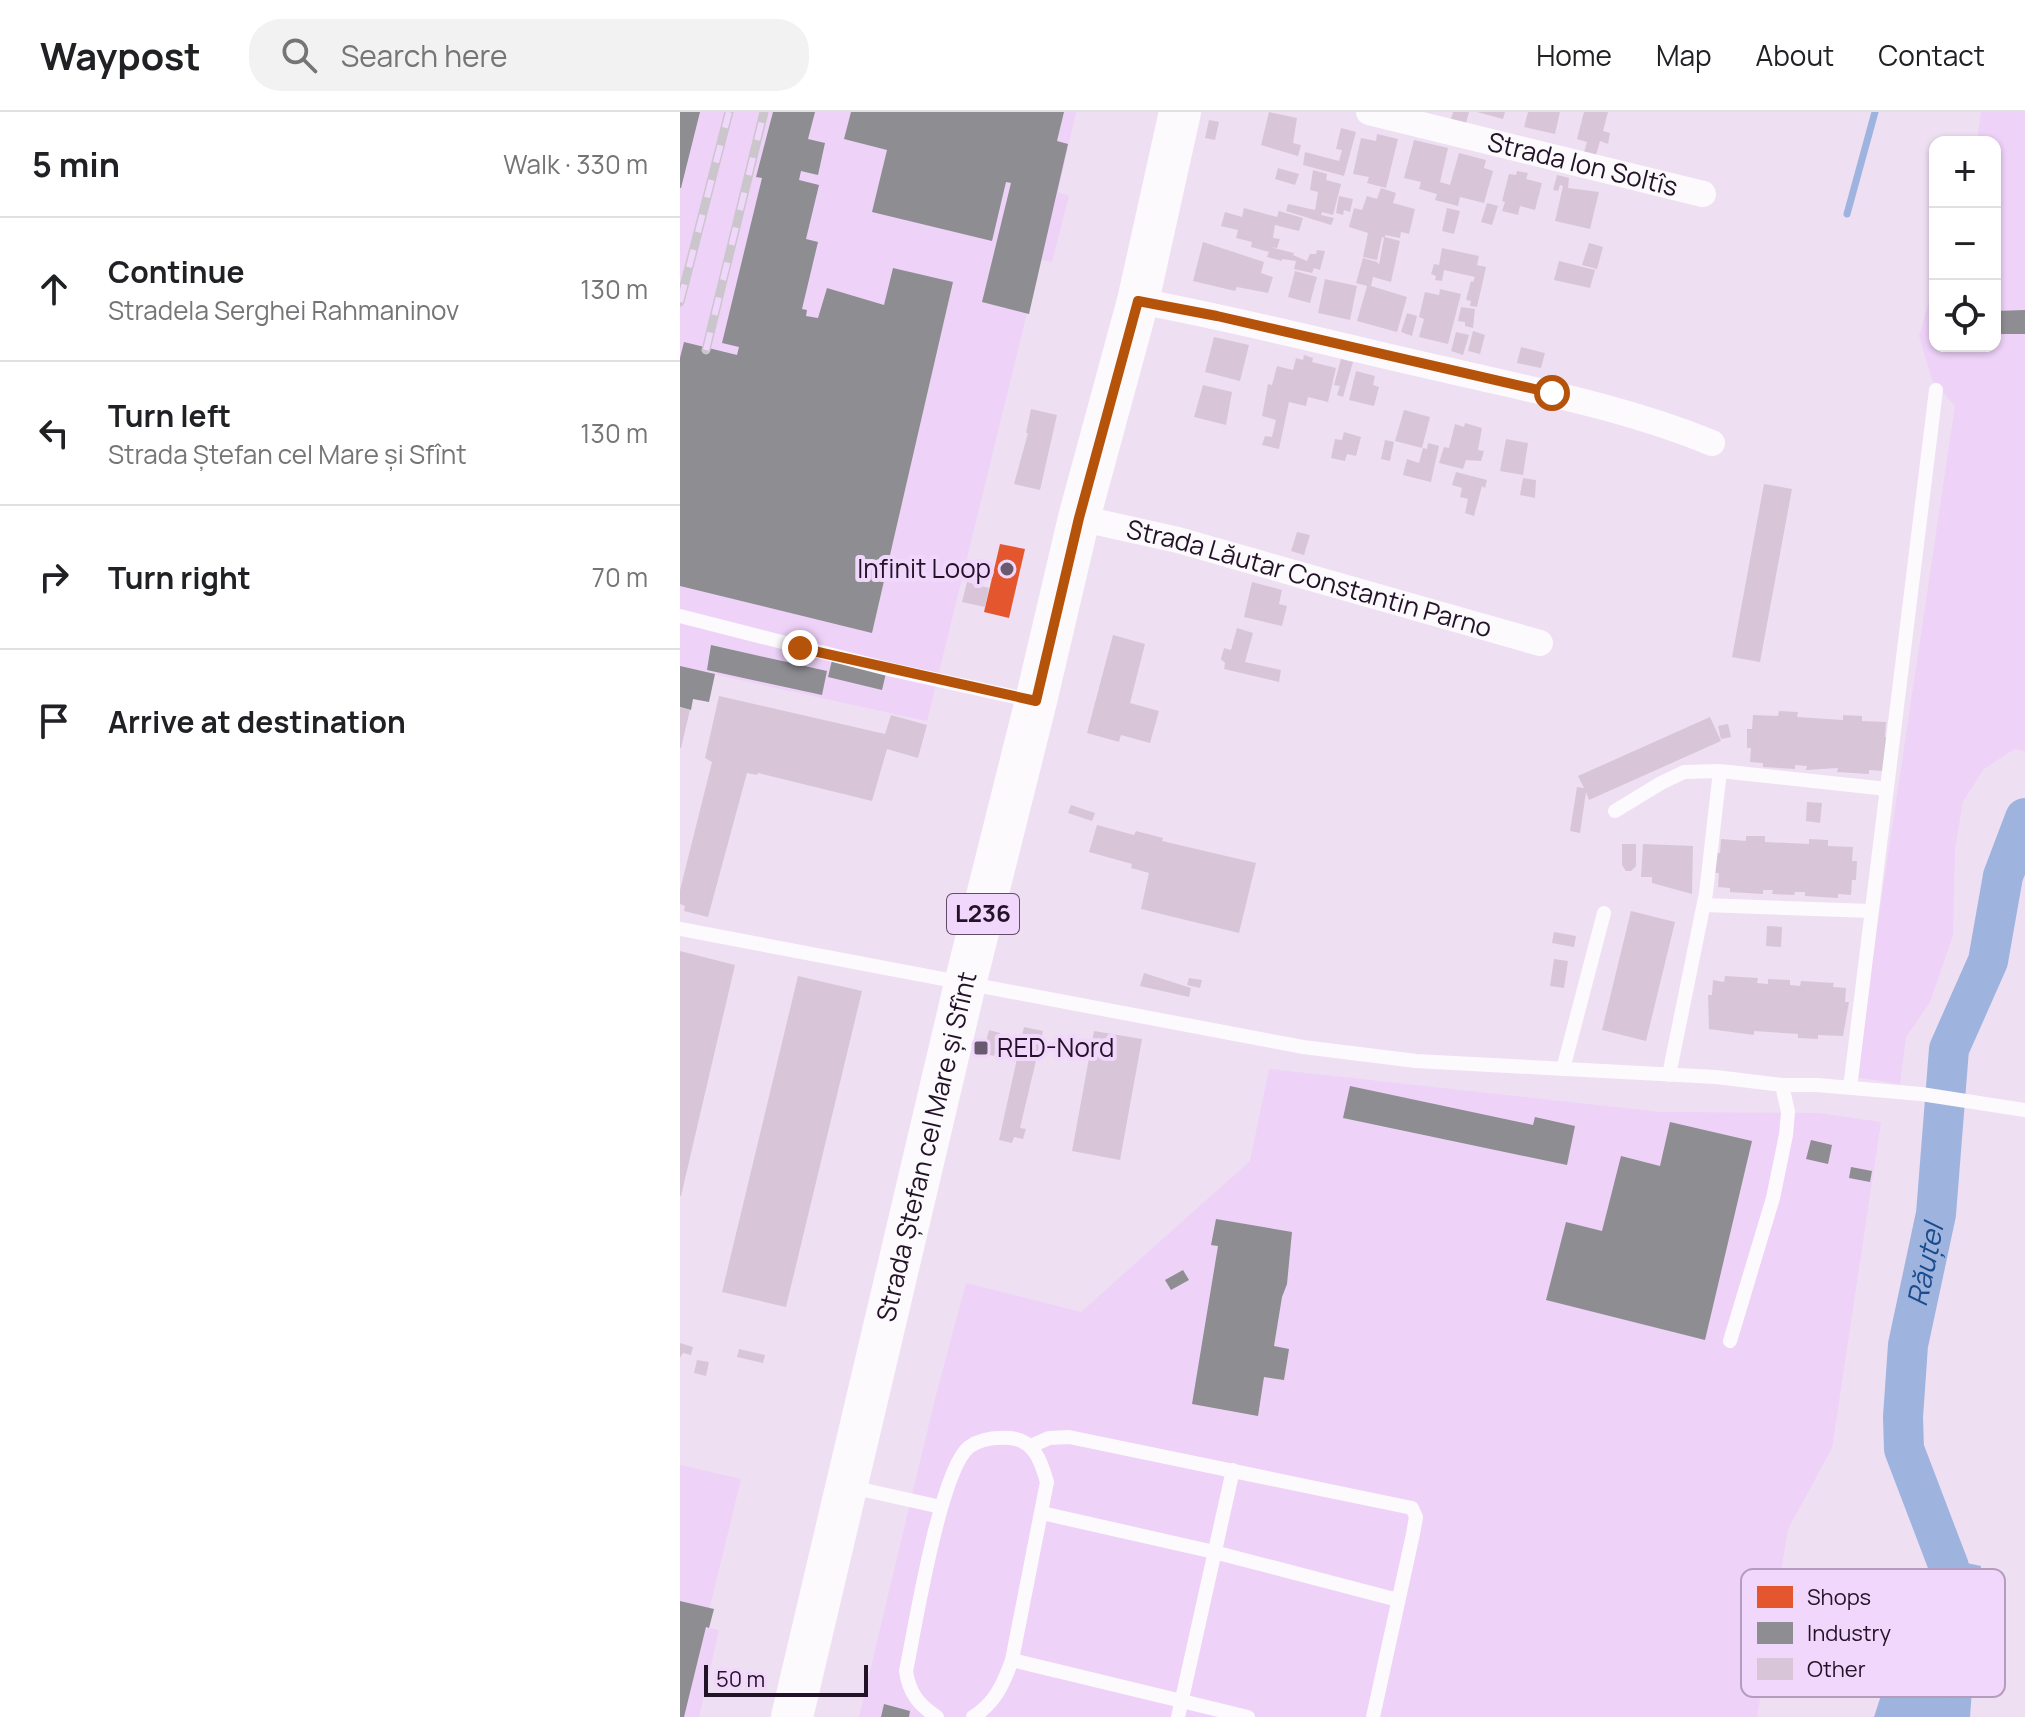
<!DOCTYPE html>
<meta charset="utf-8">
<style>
:root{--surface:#fff;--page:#f2f2f2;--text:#202124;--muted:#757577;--line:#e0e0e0}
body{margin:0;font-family:Manrope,sans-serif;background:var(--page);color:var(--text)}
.controls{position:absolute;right:24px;top:24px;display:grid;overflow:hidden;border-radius:16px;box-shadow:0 2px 6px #0004}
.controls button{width:72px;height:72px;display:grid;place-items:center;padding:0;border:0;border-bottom:2px solid var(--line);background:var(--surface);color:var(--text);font:40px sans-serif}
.scale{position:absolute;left:24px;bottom:20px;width:164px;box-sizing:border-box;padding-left:8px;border:4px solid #231228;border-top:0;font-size:22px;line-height:28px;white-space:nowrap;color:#231228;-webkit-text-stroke:6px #f1d7fb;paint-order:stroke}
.stop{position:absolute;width:24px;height:24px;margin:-18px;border:6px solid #b45309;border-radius:50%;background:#fff}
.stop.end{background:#b45309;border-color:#fff;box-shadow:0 2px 8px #0008}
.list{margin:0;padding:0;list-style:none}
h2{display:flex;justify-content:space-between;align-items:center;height:104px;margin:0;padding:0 32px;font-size:34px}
h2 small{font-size:26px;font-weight:400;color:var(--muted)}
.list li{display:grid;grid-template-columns:52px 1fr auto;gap:24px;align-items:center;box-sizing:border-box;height:144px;padding:0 32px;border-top:2px solid var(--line)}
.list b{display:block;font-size:30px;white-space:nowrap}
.list p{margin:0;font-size:26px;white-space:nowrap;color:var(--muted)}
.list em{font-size:26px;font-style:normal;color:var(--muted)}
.icon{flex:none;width:44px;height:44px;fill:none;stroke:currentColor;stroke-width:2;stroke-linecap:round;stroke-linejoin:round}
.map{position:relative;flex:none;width:1345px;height:1605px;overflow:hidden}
header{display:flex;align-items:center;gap:48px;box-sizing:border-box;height:112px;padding:0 40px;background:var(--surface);border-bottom:2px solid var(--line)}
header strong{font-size:38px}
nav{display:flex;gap:44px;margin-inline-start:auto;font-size:28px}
.search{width:560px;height:72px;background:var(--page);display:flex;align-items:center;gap:20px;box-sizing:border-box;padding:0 28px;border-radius:32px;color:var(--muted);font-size:30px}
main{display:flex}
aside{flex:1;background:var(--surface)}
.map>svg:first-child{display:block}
</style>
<header>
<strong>Waypost</strong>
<div class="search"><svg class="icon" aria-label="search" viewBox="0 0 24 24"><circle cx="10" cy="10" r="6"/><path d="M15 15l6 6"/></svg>Search here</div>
<nav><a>Home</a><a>Map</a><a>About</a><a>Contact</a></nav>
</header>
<main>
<aside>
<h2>5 min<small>Walk · 330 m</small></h2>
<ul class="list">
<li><svg class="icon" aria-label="ahead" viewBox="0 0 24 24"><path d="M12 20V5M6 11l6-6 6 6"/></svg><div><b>Continue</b><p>Stradela Serghei Rahmaninov</p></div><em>130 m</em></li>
<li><svg class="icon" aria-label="left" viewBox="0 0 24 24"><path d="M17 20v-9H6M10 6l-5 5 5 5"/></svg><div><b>Turn left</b><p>Strada Ștefan cel Mare și Sfînt</p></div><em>130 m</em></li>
<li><svg class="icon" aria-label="right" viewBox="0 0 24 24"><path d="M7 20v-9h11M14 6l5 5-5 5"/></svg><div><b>Turn right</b></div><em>70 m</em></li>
<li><svg class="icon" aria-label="arrive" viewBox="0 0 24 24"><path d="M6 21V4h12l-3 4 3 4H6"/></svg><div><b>Arrive at destination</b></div></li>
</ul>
</aside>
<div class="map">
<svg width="1345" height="1605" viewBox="0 0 1345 1605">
<rect width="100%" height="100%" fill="#eedff3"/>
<path fill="#eed2f8" d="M0,0H396L378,80L389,84L372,150L360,148L247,609L0,555Z
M1301,0H1345V639L1334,637L1304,657L1283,689L1275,737L1273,823L1250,890L1226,925L1220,972L1175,965L1275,294L1252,268L1239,224L1255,168V234H1315V30H1297Z
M589,957L981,1000L1139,1001L1201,1010L1152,1336L1108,1417L1077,1605H179L255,1287L286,1171L401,1200L570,1049Z
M0,1353L61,1367L25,1515L39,1518L19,1605H0Z"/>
<path fill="#9eb4df" d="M1277,1449L1301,1454L1290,1605H1194L1204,1574L1198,1552L1197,1518L1232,1486L1255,1456Z"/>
<path fill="#e4572e" d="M320,432L345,437L329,506L304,500Z"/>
<path fill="#8d8d92" d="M0,0H20L1,76H0Z
M93,0H135L128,27L145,31L138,63L121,59L119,68L139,73L126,127L138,130L122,197L127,198L126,204L138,206L147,176L204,193L213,156L273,170L192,521L0,474V246L4,230L57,243L59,235L42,231L82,66L76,65Z
M171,0H384L377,29L388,32L349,202L302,190L331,71L326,70L312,129L192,100L207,38L164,27Z
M1345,198V222H1315V199Z
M31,533L147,559L142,583L27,558Z
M153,544L207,557L202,578L148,565Z
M0,554L35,562L29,590L13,587L11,598L0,595Z
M670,974L853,1013L855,1005L895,1014L887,1053L663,1006Z
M990,1010L1072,1029L1025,1228L866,1188L886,1110L922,1119L941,1044L980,1054Z
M1131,1028L1152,1033L1148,1052L1126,1047Z
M1171,1055L1192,1059L1190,1070L1169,1066Z
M536,1107L612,1120L607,1172L602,1185L594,1234L609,1237L604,1268L584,1265L578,1304L512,1292L538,1134L531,1133Z
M503,1158L509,1168L491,1178L485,1168Z
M0,1489L34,1497L29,1516L26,1515L4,1605H0Z
M204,1592L230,1599L229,1605H201Z"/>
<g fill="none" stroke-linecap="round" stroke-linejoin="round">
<path stroke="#9eb4df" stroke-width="7" d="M1167,102L1195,0"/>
<path stroke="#9eb4df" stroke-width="40" id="s1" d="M1248,1605L1269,1455L1224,1337L1223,1305L1228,1233L1256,1102L1269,937L1308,849L1323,764L1345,706"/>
</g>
<path fill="#d8c6d8" d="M589,0L617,6L613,31L621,33L618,44L581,33Z
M773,0H789L786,11L771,7Z
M797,0H825L823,7Z
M848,0H880L875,22L844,15Z
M904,0H928L923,19L930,21L928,32L920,29L916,43L904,40L907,30L897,27Z
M529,8L539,10L535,28L525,26Z
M661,16L676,20L664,64L623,53L625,40L659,49L662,38L656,37Z
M697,22L718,27L706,76L687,71L689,65L673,62L681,26L696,29Z
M734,28L768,36L760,70L770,73L779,41L806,48L804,56L813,59L804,91L780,85L778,94L755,88L757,82L739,77L741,70L724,66Z
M598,56L619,62L615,73L595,67Z
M633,58L647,62L646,68L661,72L653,103L642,100L641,103L654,106L651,113L606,99L608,92L635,98L638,80L630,78Z
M837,59L848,61L846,67L862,71L855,98L840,94L838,103L822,99L825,90L822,89L829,62L836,63Z
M877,63L889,66L888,76L919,80L910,117L875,109L883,74L880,73L878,79L873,78Z
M701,76L716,81L713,91L735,97L729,122L721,120L720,126L705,123V125L720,129L711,170L693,165L691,174L727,185L717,220L677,209L687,174L676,171L683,146L697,150L699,153L704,126L702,125L697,148L683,145L688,121L669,115L674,96L682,98L687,84L697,87Z
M659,84L673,87L670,100L664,98L663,103L656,101Z
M807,91L818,94L812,113L801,110Z
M564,96L597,105L599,99L623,106L619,119L595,113L593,126L600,127L597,136L590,135L614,141L613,143L627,149L630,142H636L637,138L645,139L640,158L634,156L632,161L614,157L616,149L602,147V149L587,145L589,140L571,135L572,130L556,126L558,118L541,114L545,100L562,105Z
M767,96L780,99L774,122L762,119Z
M523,130L584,150L581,161L593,165L588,181L557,175L555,179L513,169Z
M909,131L923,135L917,157L902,153Z
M762,136L799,144L797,153L806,155L797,195L790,194L791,189L786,188L791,169L793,170L795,165L764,158L762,169L755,168L756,164L751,162L754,152L759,153Z
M879,149L915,158L910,176L874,168Z
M615,159L637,165L630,191L608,185Z
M645,167L677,174L670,208L638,201Z
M760,177L781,182L768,232L739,225L744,207L739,205L745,180L759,183Z
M781,195L795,197L793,216L785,214V210L778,209Z
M727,201L737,204L732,224L721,220Z
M793,219L805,223L800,242L788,239Z
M776,220L789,223L783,243L771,239Z
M534,225L569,233L560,269L525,260Z
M841,235L865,241L861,256L837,251Z
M624,243L633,246L632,250L656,256L648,290L628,285L626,294L609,290L599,337L582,333L585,324L592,325L596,308L582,304L588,272L592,273L597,254L613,258L616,246L623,248Z
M661,247L673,250L663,285L657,283L660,274L654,273Z
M676,259L695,264L693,273L699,275L694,294L669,288Z
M523,273L552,280L546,313L514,305Z
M351,297L377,303L360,378L334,372L348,321H346Z
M724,298L750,305L742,336L715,329Z
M785,311L802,316L798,338L804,339L801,349L786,348L783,357L759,351L764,335L769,336L775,312L784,315Z
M664,320L681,325L676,344L667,342L665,349L651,346L655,327L662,328Z
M826,327L848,331L843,363L820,359Z
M705,328L714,330L710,349L701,347Z
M748,331L759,334L751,370L723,363L727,347L739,351L743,336L747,337Z
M776,360L807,368L805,376L802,374L794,404L785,401L788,387L780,385L782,376L772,373Z
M843,366L856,368L855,386L840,383Z
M1084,372L1112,377L1080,550L1052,545Z
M617,420L630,423L624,443L611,439Z
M287,470L309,476L305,495L282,490Z
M572,470L602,478L599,492L607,494L602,514L564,505Z
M557,516L573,521L565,550L601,558L599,570L544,557L545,551L541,547L544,536L551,538Z
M433,523L465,532L450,591L479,599L470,631L441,623L439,630L407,621Z
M39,584L205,622L211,603L247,613L238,646L207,637L192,689L78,661L77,663L67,661L28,805L4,799L5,794L0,792V778L32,650L25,646Z
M0,595L10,598L1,636H0Z
M1099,599L1118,600L1117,605L1163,608V603L1182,604V609L1206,610L1205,625H1209L1203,659L1189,658V662L1157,660L1158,656L1126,658L1127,654L1115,653V657L1083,655V651L1070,650L1071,636H1067V617H1072L1073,603L1098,604Z
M1030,605L1041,629L909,688L906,680L900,721L890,719L897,675L904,676L898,664Z
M1048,612L1051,625L1041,627L1038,614Z
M1127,690L1142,691L1140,711L1126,709Z
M391,693L415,701L412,709L388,701Z
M417,713L454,723L456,719L483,726L482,729L576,751L559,821L461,797L469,761L451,756L452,752L409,740Z
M1066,724H1085V730L1129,732V727L1148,728V734L1173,735L1172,749H1177L1176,768H1172L1171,783L1158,782V786L1125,784V780H1115L1114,783L1092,782L1093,778H1083V782L1050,780V776L1038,775L1039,761H1035V741H1040L1041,727L1066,729Z
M942,732H956V754L951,759H946L942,753Z
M963,732L1013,734L1012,782L972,771V765H961Z
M951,799L995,810L966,929L922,918Z
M1087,814L1102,815L1101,835L1086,834Z
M874,820L896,824L894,835L872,831Z
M0,839L55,853L1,1084H0Z
M874,847L888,849L884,876L870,874Z
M464,861L511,876L509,885L460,874Z
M118,864L182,879L106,1195L42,1180Z
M1045,864L1078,866L1077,871L1088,872V867L1110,868V873L1120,874L1121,869L1154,871L1153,875L1166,876L1165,890H1169L1163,924L1138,923V927L1118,926V922L1074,919V923L1029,917L1028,883H1032L1033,868L1044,870Z
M509,866L522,868L520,876L507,873Z
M344,915L363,919L340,1016L346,1017L343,1027L334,1025L332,1031L319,1028Z
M309,918L320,921L314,944L303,941Z
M414,919L462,927L440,1048L392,1039Z
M0,1231L13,1235L11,1243L3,1241L0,1246Z
M59,1237L85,1243L83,1251L57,1245Z
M17,1248L29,1250L26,1264L14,1261Z"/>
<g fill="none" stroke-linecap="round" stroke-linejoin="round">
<path stroke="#fcfafd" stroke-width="14" d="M0,504L208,557L354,589
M935,699L981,671L1004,660L1040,659L1207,677
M1024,793L1192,799
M0,817L623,935L736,949L1036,965L1102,973H1137L1241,982L1345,998
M883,957L924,801
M989,963L1026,781L1040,659
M1170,976L1256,278
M1050,1229L1093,1086L1106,1023L1108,1000L1102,973
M351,1334L369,1326L389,1325L732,1396L736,1405L733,1422L693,1605
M171,1375L261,1395
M362,1401L534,1440L718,1488
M332,1548L568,1605
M257,1605C239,1593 229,1581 226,1559C235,1516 260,1358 289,1335C301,1326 316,1325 330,1326C354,1328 361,1349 367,1370L332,1548C323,1573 315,1591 293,1605
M498,1605L553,1358"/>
<g stroke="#fcfafd" stroke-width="26">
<path id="s2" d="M689,0L1023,82"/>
<path d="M458,189C562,208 664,235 767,258C857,279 947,296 1032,331"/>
<path id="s3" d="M399,406L498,428L860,531"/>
</g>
<path stroke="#fcfafd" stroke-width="42" id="s4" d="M112,1605L285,872L356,589L399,406L458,189L500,0"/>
<defs>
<path id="rail" d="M0,190L49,0
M26,238L84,0"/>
</defs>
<use href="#rail" stroke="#cac6cc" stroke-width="9"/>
<use href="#rail" stroke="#f1d7fb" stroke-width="6" stroke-dasharray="18" stroke-linecap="butt"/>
</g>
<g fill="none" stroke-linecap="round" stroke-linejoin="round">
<path stroke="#b45309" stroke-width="10" d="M120,536L356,589L399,406L458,189L537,204L872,281"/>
</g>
<g fill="#6a5a6f" stroke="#f1d7fb" stroke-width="3">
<circle cx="327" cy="457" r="8"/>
<rect x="293" y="928" width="16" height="16" rx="4"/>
</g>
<g text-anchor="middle" stroke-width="8" stroke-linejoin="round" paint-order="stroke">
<rect fill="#f1d7fb" stroke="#614d67" stroke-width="2" x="267" y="782" width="72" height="40" rx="6"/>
<g font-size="24" font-weight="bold" fill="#231228">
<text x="303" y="810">L236</text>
</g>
<g font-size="26" fill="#231228" stroke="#f1d7fb">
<text dy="9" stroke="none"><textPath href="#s2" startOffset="220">Strada Ion Soltîs</textPath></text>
<text dy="9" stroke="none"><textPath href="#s3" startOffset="238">Strada Lăutar Constantin Parno</textPath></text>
<text dy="9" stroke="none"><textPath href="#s4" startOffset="586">Strada Ștefan cel Mare și Sfînt</textPath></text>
</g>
<g font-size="26" fill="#231228" stroke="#f1d7fb" text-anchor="end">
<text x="311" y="466">Infinit Loop</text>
<text x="317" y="945" text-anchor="start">RED-Nord</text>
</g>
<g font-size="28" font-style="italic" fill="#1b4c8d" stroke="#f1d7fb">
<text dy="10" stroke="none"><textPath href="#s1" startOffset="464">Răuțel</textPath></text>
</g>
</g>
<rect x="1061" y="1457" width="264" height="128" rx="12" fill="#f1d7fb" stroke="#b39cbc" stroke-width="2"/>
<rect x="1077" y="1474" width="36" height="22" fill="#e4572e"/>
<rect x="1077" y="1510" width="36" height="22" fill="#8d8d92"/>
<rect x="1077" y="1546" width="36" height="22" fill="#d8c6d8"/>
<g font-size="22" fill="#231228">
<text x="1127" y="1493">Shops</text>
<text x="1127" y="1529">Industry</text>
<text x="1127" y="1565">Other</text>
</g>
</svg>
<div class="controls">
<button>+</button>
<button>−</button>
<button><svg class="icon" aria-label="locate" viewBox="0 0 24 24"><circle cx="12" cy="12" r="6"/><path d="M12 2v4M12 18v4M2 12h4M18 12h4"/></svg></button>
</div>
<div class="scale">50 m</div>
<div class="stop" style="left:872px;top:281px"></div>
<div class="stop end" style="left:120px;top:536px"></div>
</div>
</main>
